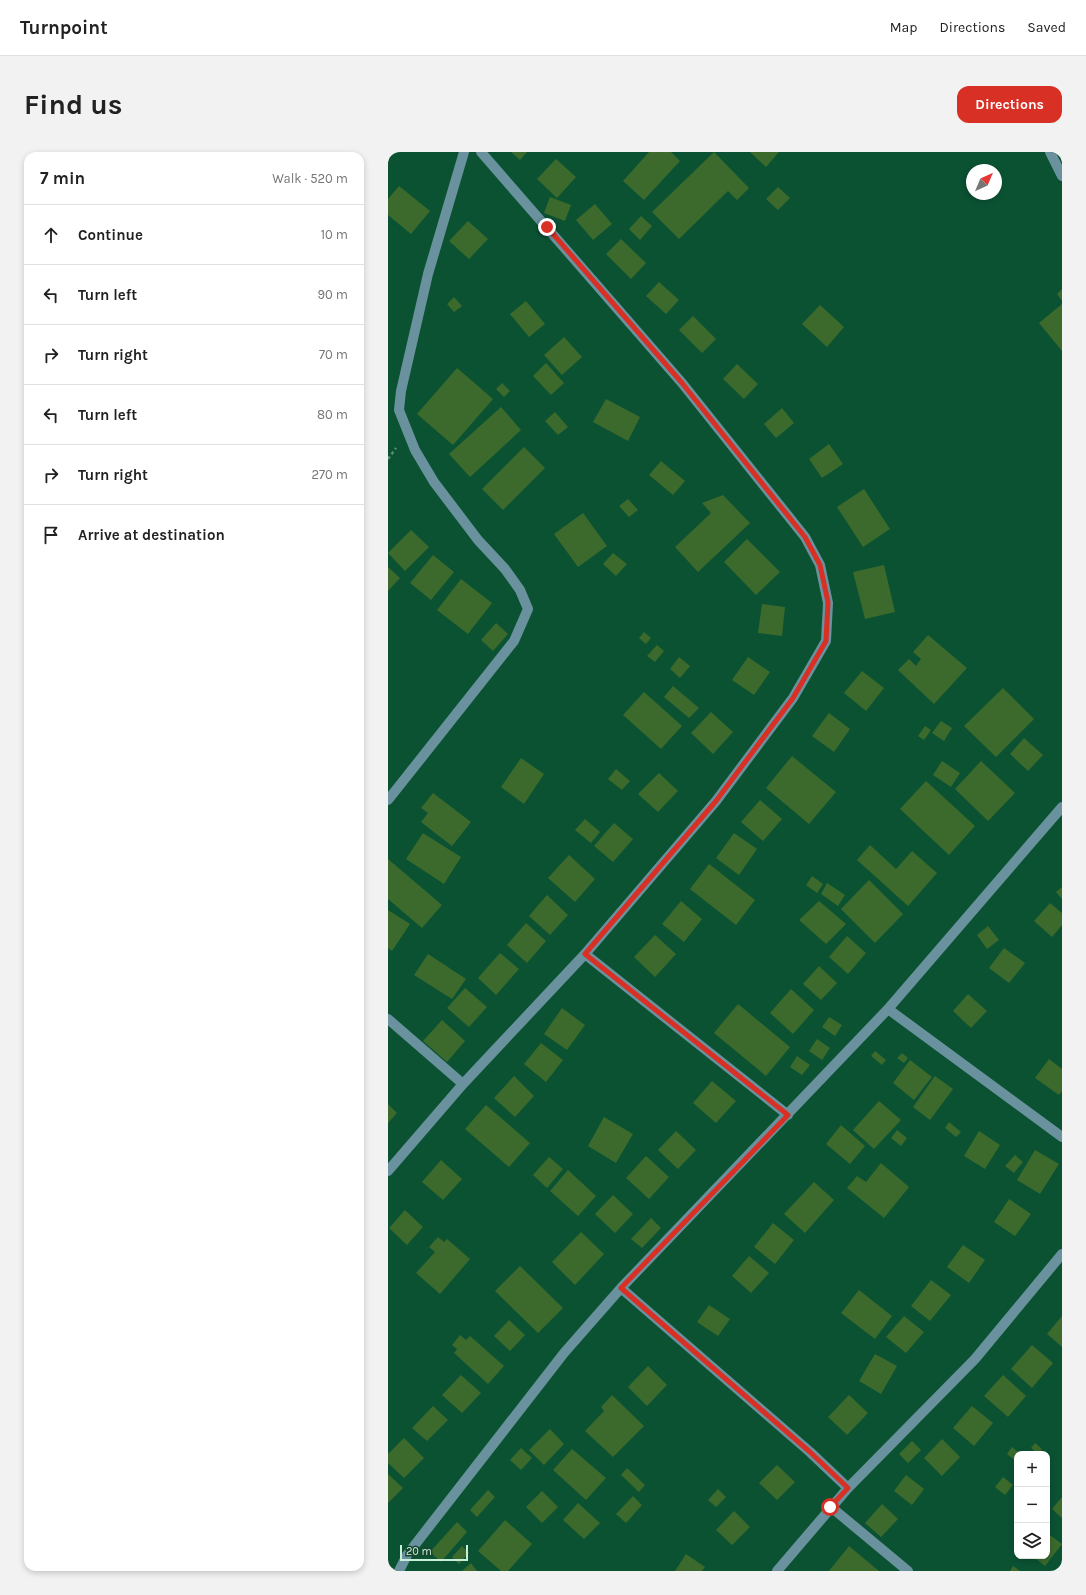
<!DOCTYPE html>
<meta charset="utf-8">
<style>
:root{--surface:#fff;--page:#f2f2f2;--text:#222;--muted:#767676;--line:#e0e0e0;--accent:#d93025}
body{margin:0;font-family:Karla,sans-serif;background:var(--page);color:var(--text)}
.controls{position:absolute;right:12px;bottom:12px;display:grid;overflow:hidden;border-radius:8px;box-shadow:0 2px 6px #0003}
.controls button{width:36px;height:36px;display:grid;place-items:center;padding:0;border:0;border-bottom:1px solid var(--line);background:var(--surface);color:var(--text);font:20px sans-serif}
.compass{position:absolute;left:578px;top:12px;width:36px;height:36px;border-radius:50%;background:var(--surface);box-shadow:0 2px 6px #0003;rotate:44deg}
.scale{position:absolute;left:12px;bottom:10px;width:68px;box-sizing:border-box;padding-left:4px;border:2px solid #c8f0d8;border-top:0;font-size:11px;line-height:14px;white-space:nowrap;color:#c8f0d8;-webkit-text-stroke:3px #17442e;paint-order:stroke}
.stop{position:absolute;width:12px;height:12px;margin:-9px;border:3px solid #d93025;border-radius:50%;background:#fff}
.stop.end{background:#d93025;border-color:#fff;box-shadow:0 1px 4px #0008}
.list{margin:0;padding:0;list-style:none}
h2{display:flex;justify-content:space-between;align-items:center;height:52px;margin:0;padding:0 16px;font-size:17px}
h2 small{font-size:13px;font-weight:400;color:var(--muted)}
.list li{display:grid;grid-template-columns:26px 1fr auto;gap:12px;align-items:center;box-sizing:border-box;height:60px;padding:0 16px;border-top:1px solid var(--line)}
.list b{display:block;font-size:15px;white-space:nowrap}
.list em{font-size:13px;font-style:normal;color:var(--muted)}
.icon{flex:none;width:22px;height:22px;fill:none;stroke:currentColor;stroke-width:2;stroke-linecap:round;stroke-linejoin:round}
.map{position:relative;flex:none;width:674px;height:1419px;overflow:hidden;border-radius:12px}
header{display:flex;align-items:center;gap:24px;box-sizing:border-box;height:56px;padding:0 20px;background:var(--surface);border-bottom:1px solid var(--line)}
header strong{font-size:19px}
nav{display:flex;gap:22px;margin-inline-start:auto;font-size:14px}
.intro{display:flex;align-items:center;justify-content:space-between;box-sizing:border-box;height:96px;padding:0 24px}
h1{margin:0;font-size:28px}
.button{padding:10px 18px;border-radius:12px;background:var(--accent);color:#fff;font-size:14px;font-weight:700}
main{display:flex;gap:24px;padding:0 24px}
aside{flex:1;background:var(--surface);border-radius:12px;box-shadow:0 2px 6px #0003}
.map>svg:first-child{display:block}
</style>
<header>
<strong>Turnpoint</strong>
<nav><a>Map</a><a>Directions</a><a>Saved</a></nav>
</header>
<div class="intro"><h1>Find us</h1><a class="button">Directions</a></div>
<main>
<aside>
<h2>7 min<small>Walk · 520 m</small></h2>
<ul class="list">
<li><svg class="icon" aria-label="ahead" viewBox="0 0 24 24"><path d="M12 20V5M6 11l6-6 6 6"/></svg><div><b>Continue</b></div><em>10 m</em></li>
<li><svg class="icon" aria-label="left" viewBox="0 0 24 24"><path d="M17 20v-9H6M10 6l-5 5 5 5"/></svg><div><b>Turn left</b></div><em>90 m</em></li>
<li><svg class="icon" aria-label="right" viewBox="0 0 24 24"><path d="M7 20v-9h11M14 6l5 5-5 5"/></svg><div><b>Turn right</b></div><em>70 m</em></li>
<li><svg class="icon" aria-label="left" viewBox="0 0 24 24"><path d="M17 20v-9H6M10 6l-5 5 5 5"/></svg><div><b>Turn left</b></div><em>80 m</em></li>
<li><svg class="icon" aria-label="right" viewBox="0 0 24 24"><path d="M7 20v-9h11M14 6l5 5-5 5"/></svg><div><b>Turn right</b></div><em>270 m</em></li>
<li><svg class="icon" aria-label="arrive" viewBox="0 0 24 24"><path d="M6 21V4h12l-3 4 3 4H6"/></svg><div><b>Arrive at destination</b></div></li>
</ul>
</aside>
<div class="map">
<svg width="674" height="1419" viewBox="0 0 674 1419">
<rect width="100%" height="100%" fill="#0b5233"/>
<path fill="#3b6a2c" d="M123,0H139L132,8Z
M261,0H283L292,9L256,48L235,29Z
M326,0L361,36L349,48L340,39L291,87L264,60Z
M362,0H391L378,15Z
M168,7L188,25L169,46L149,27Z
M11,34L42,59L23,82L0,63V47Z
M390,35L402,46L390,58L378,47Z
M162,45L183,53L177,69L156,61Z
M207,52L224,72L205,88L188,68Z
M253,64L264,74L252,88L241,77Z
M80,69L100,87L81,107L61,89Z
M233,87L258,111L243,127L218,102Z
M271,130L291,148L278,162L258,144Z
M674,137V149L669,142Z
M66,145L74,154L66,160L59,152Z
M138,149L157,172L141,185L122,162Z
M674,152V199L651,171Z
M432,153L456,175L439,195L414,172Z
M305,164L328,187L314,201L291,178Z
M176,185L194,205L174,223L156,203Z
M158,211L176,231L163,243L145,224Z
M349,212L370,232L356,247L335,227Z
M69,216L105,247L65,293L29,262Z
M114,231L122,239L116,245L108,237Z
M218,247L252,265L240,289L205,270Z
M113,255L133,278L82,325L61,302Z
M394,256L406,271L388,286L376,272Z
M167,260L180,275L170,283L157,269Z
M441,292L455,312L434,326L421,307Z
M136,295L157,316L115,358L94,337Z
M273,309L297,329L285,343L261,323Z
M476,337L502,377L475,395L449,355Z
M335,343L362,371L310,420L287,395L323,361L314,351Z
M240,347L250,358L241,365L231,354Z
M195,361L219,394L190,415L166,382Z
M23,378L41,395L17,419L0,401Z
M359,387L392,420L368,443L336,410Z
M225,401L239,412L228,424L215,412Z
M45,403L66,420L43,448L22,431Z
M496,413L507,460L477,467L465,420Z
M0,415L12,426L0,439Z
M73,427L104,451L80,482L49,458Z
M374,452L397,455L394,484L370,481Z
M108,471L120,482L105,499L93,488Z
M256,480L263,486L258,492L251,486Z
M540,483L579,516L546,552L510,518L521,507L528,514L533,507L525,500Z
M269,493L276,499L267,510L259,504Z
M291,505L302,514L292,526L282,517Z
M360,505L382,520L366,543L344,528Z
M474,519L496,536L478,559L456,541Z
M285,534L311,556L301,566L276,545Z
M615,536L646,567L608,605L576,574Z
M256,540L294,574L273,597L235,563Z
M323,560L345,580L325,602L303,581Z
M441,561L462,577L446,600L424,584Z
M553,569L564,576L556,589L544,581Z
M537,574L543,578L536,588L530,584Z
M636,586L655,603L640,619L622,602Z
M404,604L448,640L421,672L378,636Z
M133,606L156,622L136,652L113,635Z
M554,609L572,621L563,635L545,623Z
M593,609L627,641L600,669L567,637Z
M228,617L242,629L234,638L220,627Z
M271,621L290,639L270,660L250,642Z
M538,629L587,674L561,703L512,657Z
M45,641L83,670L64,694L33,670L40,661L33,656Z
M372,648L394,667L375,689L353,670Z
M197,667L212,680L203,691L187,678Z
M226,671L245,687L225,710L206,694Z
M35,681L73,705L56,732L18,707Z
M346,681L369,697L351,723L328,706Z
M482,693L508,717L524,699L549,721L520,754L469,708Z
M181,703L207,727L187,750L160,726Z
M0,707L54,753L34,776L0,747Z
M321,712L367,748L348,773L302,737Z
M424,724L435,732L429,741L418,733Z
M481,728L515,762L487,791L453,757Z
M439,731L457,743L450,754L433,742Z
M674,735V747L668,740Z
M159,743L180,763L162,783L141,764Z
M293,749L314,767L296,790L274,772Z
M431,749L458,772L438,792L411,768Z
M662,751L674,761V773L664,785L646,769Z
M0,758L22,772L4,799L0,796Z
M138,771L158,789L139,811L119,793Z
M600,774L611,788L599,797L589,783Z
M267,783L288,802L267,825L246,805Z
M459,784L478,801L460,822L441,805Z
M616,796L637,811L621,831L601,816Z
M112,801L131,817L108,843L90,826Z
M40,802L78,827L64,847L26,823Z
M431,814L449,831L433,848L415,832Z
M77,836L99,855L81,875L59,856Z
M403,837L426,858L405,882L382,861Z
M580,842L599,859L583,876L565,859Z
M350,852L402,895L378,924L326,881Z
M174,856L197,873L179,898L156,882Z
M441,865L454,873L447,884L434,875Z
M54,868L77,889L59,910L35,889Z
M429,887L442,896L434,908L421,899Z
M153,891L175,908L158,930L136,912Z
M487,899L498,908L494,913L483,904Z
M514,901L520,906L516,911L509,906Z
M409,904L422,913L414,923L402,915Z
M661,907L674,917V939L671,943L647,926Z
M522,908L544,925L526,948L505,931Z
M126,924L146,944L127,965L106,946Z
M547,924L565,937L542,968L525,955Z
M324,929L348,949L328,971L305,951Z
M491,949L513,968L486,997L465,978Z
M0,952L9,961L0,971Z
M98,953L142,991L121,1015L77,977Z
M216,965L245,982L228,1011L200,994Z
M561,970L573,980L568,985L557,976Z
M453,973L477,994L462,1012L438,992Z
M509,978L519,986L513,994L503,986Z
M288,979L308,998L290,1017L270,998Z
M591,979L612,993L597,1017L576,1004Z
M647,998L671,1012L652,1042L629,1028Z
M627,1003L635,1010L626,1021L617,1014Z
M258,1004L281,1025L261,1047L238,1026Z
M161,1005L175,1017L159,1036L145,1023Z
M53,1008L74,1027L55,1048L34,1030Z
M493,1011L521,1035L496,1066L459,1036L469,1024L478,1030Z
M180,1018L208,1044L190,1064L162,1039Z
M426,1030L446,1048L417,1081L396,1062Z
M225,1043L245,1062L227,1081L207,1062Z
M621,1047L643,1062L627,1084L606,1070Z
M17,1058L35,1075L19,1093L1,1076Z
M263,1066L273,1076L254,1096L243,1087Z
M385,1071L406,1088L387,1112L366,1095Z
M193,1080L216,1102L187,1133L164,1110Z
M50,1085L56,1090L59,1087L82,1107L52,1142L28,1121L47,1100L41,1095Z
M575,1093L597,1108L581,1131L559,1115Z
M361,1104L381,1121L363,1141L344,1124Z
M132,1114L175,1156L150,1181L107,1139Z
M543,1128L563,1143L542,1169L523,1154Z
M471,1138L504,1164L487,1187L453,1161Z
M321,1153L342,1167L330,1184L309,1170Z
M516,1164L536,1180L518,1201L498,1185Z
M674,1164V1195L659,1182Z
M121,1168L137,1183L122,1199L106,1184Z
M72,1183L78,1188L82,1184L116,1214L100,1232L66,1201L69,1197L64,1193Z
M644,1193L665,1211L644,1236L623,1217Z
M487,1202L509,1214L493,1242L471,1229Z
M260,1214L279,1233L259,1254L240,1235Z
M73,1223L93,1241L74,1261L54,1243Z
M615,1223L638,1244L620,1265L596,1244Z
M224,1243L256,1274L225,1305L197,1279L216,1259L213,1255Z
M461,1243L480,1261L459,1283L440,1265Z
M45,1254L60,1268L39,1289L24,1276Z
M584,1254L605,1271L586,1294L565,1276Z
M162,1277L176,1292L156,1313L141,1298Z
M16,1286L36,1306L16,1326L0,1311V1302Z
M554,1287L572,1305L554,1324L536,1306Z
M524,1289L533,1298L520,1311L511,1302Z
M647,1291L654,1297L650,1302L643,1296Z
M624,1295L633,1302H629V1310L619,1302Z
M133,1296L144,1306L133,1318L122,1308Z
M184,1297L218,1326L198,1348L165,1318Z
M389,1313L407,1330L389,1348L371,1331Z
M239,1316L257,1333L251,1340L233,1323Z
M0,1322L15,1336L0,1351Z
M518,1323L536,1337L524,1353L506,1339Z
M615,1325L625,1333L617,1343L607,1335Z
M330,1337L338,1345L328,1355L320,1348Z
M100,1338L107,1345L89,1365L82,1358Z
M154,1339L170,1355L154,1371L138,1355Z
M245,1344L254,1353L238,1371L228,1362Z
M674,1345V1366L664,1357Z
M190,1351L212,1371L196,1387L175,1368Z
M494,1352L510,1367L493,1385L477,1371Z
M346,1359L362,1375L344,1393L328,1378Z
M117,1368L144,1392L120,1419H113L90,1399Z
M69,1370L79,1380L53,1410L42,1400Z
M659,1381L674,1392L657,1414L644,1404H659Z
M74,1394L81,1401L71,1412L64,1405Z
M461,1394L491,1419H441Z
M298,1402L317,1415L314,1419H287Z
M83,1411L89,1419H74Z
M625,1414L632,1419H622Z"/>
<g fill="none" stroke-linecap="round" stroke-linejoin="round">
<path stroke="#579276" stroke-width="2.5" stroke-dasharray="3 3" stroke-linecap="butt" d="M0,307L8,296"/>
<path stroke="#6a929e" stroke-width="10" d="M662,0L674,24
M0,648L126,489L140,457L132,438L117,417L90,388L46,330L27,298L11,258L13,239L40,122L76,0
M197,802L400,963
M500,857L674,985
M0,867L75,932
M0,1019L75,932L197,802L328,649L405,546L438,489L440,451L432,413L417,385L294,231L93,0
M233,1136L422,1300L460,1336
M443,1355L520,1419
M11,1419L19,1403L176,1201L233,1136L500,857L674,655
M389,1419L460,1336L587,1207L674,1102"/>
</g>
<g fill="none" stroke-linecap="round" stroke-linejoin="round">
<path stroke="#d93025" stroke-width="5" d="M159,75L294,231L417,385L432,413L440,450L438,489L405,546L328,649L197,802L400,963L233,1136L422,1300L460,1336L442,1355"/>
</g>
</svg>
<div class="controls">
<button>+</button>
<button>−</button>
<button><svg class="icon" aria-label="layers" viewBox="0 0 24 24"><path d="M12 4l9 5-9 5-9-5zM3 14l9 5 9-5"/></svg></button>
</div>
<svg class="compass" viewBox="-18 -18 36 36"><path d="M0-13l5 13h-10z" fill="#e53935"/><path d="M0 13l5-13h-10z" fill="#767676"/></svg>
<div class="scale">20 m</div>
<div class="stop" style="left:442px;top:1355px"></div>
<div class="stop end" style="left:159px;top:75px"></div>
</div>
</main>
